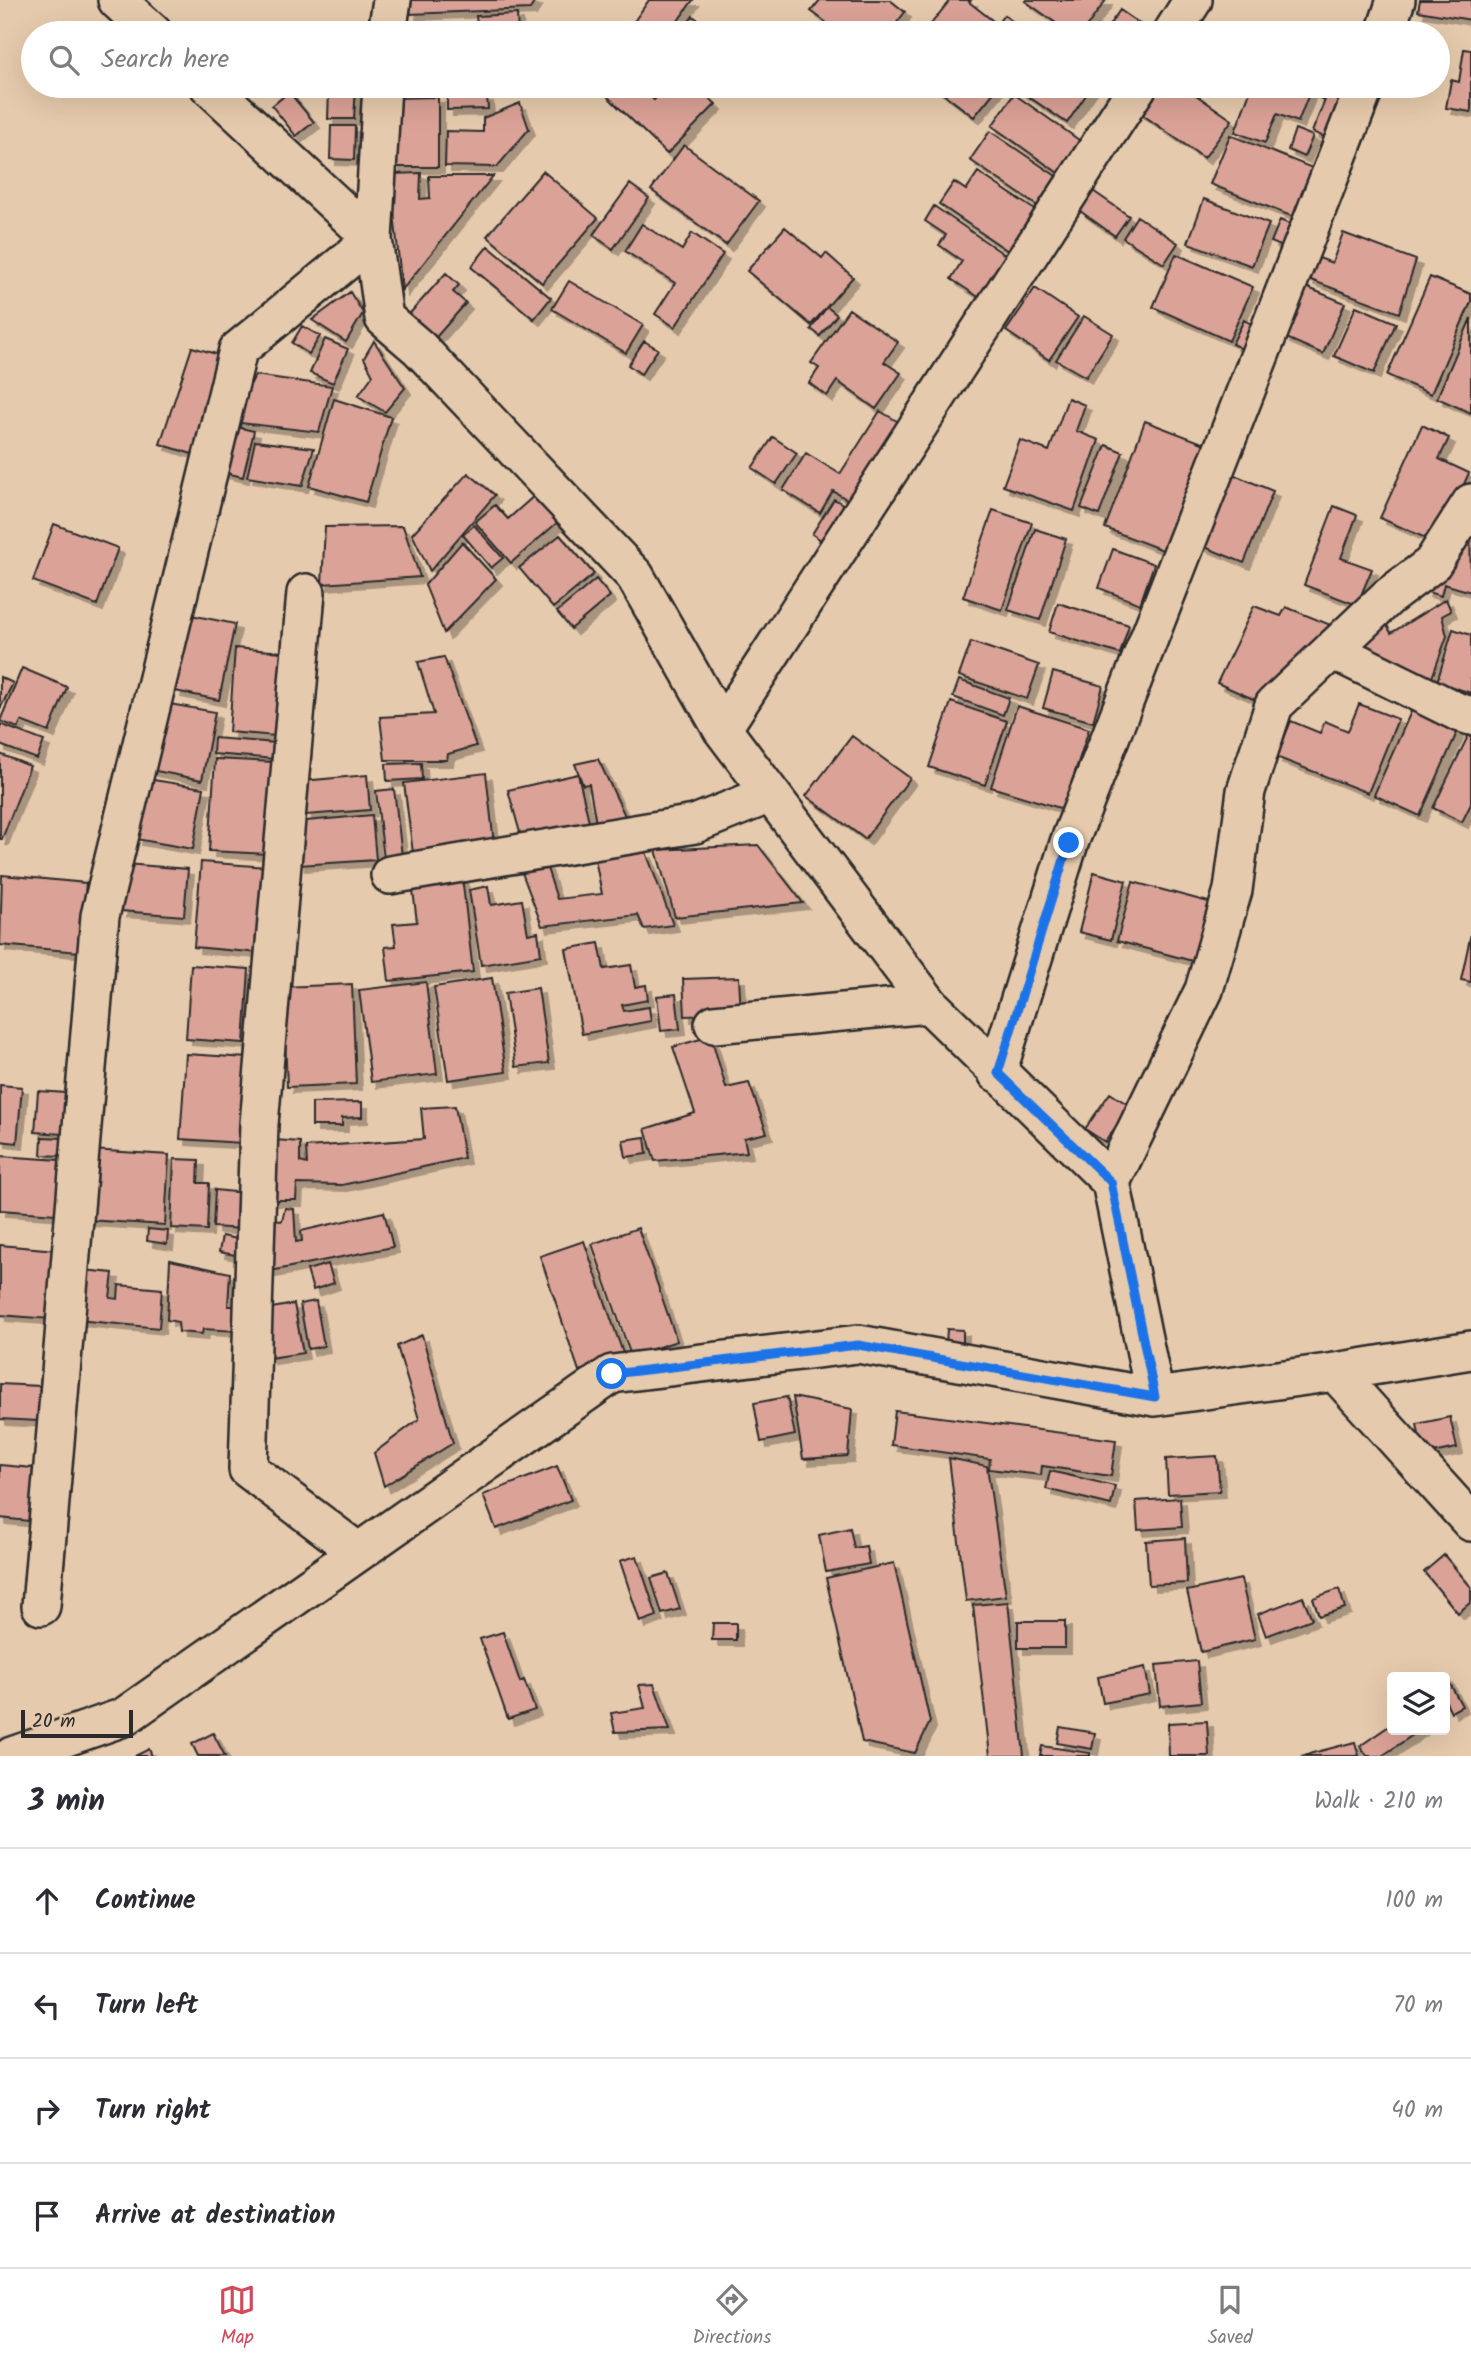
<!DOCTYPE html>
<meta charset="utf-8">
<style>
:root{--surface:#fff;--page:#f7f7f7;--text:#2b2b33;--muted:#7c7c81;--line:#e1e1e2;--accent:#d1495b}
body{margin:0;font-family:Kalam,sans-serif;background:var(--page);color:var(--text)}
.controls{position:absolute;right:21px;bottom:21px;display:grid;overflow:hidden;border-radius:7px;box-shadow:0 7px 28px #0002}
.controls button{width:63px;height:63px;display:grid;place-items:center;padding:0;border:0;border-bottom:2px solid var(--line);background:var(--surface);color:var(--text);font:35px sans-serif}
.scale{position:absolute;left:21px;bottom:18px;width:112px;box-sizing:border-box;padding-left:7px;border:4px solid #2b2b2b;border-top:0;font-size:19px;line-height:24px;white-space:nowrap;color:#2b2b2b;-webkit-text-stroke:5px #e6caad;paint-order:stroke}
.stop{position:absolute;width:21px;height:21px;margin:-16px;border:5px solid #1a73e8;border-radius:50%;background:#fff}
.stop.end{background:#1a73e8;border-color:#fff;box-shadow:0 2px 7px #0008}
.list{margin:0;padding:0;list-style:none}
h2{display:flex;justify-content:space-between;align-items:center;height:91px;margin:0;padding:0 28px;font-size:30px}
h2 small{font-size:23px;font-weight:400;color:var(--muted)}
.list li{display:grid;grid-template-columns:46px 1fr auto;gap:21px;align-items:center;box-sizing:border-box;height:105px;padding:0 28px;border-top:2px solid var(--line)}
.list b{display:block;font-size:26px;white-space:nowrap}
.list em{font-size:23px;font-style:normal;color:var(--muted)}
.icon{flex:none;width:38px;height:38px;fill:none;stroke:currentColor;stroke-width:2;stroke-linecap:round;stroke-linejoin:round}
.map{position:relative;flex:none;width:1471px;height:1756px;overflow:hidden}
.search{position:absolute;background:var(--surface);box-shadow:0 7px 28px #0002;left:21px;right:21px;top:21px;height:77px;display:flex;align-items:center;gap:18px;box-sizing:border-box;padding:0 24px;border-radius:38px;color:var(--muted);font-size:26px}
.sheet{height:511px;background:var(--surface)}
nav{display:flex;justify-content:space-around;align-items:center;box-sizing:border-box;height:98px;border-top:2px solid var(--line);background:var(--surface);font-size:19px;color:var(--muted)}
nav a{display:grid;justify-items:center;gap:4px}
nav .on{color:var(--accent)}
.map>svg:first-child{display:block}
</style>
<div class="map">
<svg width="1471" height="1756" viewBox="0 0 1471 1756">
<defs>
<filter id="shadow"><feDropShadow dx="6" dy="6" stdDeviation="0" flood-color="#0004"/></filter>
</defs>
<rect width="100%" height="100%" fill="#e6caad"/>
<filter id="ink" filterUnits="userSpaceOnUse"><feTurbulence type="fractalNoise" baseFrequency=".0143" numOctaves="2"/><feDisplacementMap in="SourceGraphic" scale="14" xChannelSelector="R" yChannelSelector="G"/><feConvolveMatrix kernelMatrix="1 2 1 2 8 2 1 2 1" color-interpolation-filters="sRGB"/></filter>
<g filter="url(#ink)">
<path fill="#dba297" stroke="#2b2b2b" stroke-width="2" filter="url(#shadow)" d="M412,0H536L530,9L410,14Z
M649,0H693L669,33H626Z
M820,0H890L905,12L889,33H840L811,11Z
M950,0H971L969,2L997,24L1004,15L1025,31L1024,33H924Z
M1026,0H1106L1082,33H1070L1025,1Z
M1420,0H1471V20L1418,11Z
M1120,10L1153,33H1092L1097,26L1105,31Z
M517,14L518,33H478L476,16Z
M693,16L711,30L708,33H681Z
M357,24V33H337Z
M1464,49L1471,50V112L1446,108L1451,80L1459,82Z
M319,86H356L354,119H328L329,90H319Z
M481,86H521L522,88L481,91Z
M617,86H639L654,100L666,86L679,99L692,86H696L716,104L667,154L607,96Z
M933,86H999L974,117Z
M1013,86H1092L1067,123Z
M1149,86H1183L1232,120L1204,158L1133,108Z
M1252,86H1312L1298,122L1277,114L1265,143L1235,132Z
M1321,86H1331L1346,91L1327,138L1312,132L1325,100L1316,97Z
M289,92L314,122L296,136L272,106Z
M1014,94L1086,145L1064,177L992,126Z
M487,96L488,109L447,110V97Z
M438,97V167H394V98Z
M520,103L529,129L497,167L445,166L446,131L483,132V118Z
M331,126H355L354,160L330,159Z
M1295,129L1313,136L1304,157L1288,150Z
M990,131L1062,180L1042,209L970,160Z
M1230,135L1315,169L1296,218L1210,184Z
M684,145L759,201L726,245L651,190Z
M543,171L598,218L542,283L487,236Z
M978,172L1041,214L1014,255L939,204L954,182L966,190Z
M421,173L420,199L430,198L429,176H493L402,290L390,174Z
M630,184L649,198L613,249L593,235Z
M1093,191L1129,216L1115,236L1080,211Z
M1204,199L1269,224L1252,266L1188,243Z
M934,206L1011,259L983,300L951,279L962,261L939,245L946,235L925,221Z
M1137,216L1178,243L1164,264L1123,238Z
M1280,220L1294,226L1285,248L1271,242Z
M642,224L682,250L692,233L723,254L675,327L655,314L675,283L625,251Z
M785,227L822,258L826,253L853,277L811,325L747,271Z
M1343,233L1416,260L1399,313L1308,279L1319,258L1332,263Z
M488,246L551,298L534,319L471,267Z
M1176,254L1253,287L1229,341L1153,307Z
M446,273L459,285L453,292L466,303L430,344L403,321Z
M1430,277L1471,294V302L1431,394L1387,375Z
M569,281L643,325L626,353L552,309Z
M1306,287L1345,303L1323,354L1284,337Z
M1035,288L1078,317L1049,360L1006,331Z
M350,292L363,313L346,342L312,320Z
M1356,306L1396,323L1374,373L1334,356Z
M827,307L837,315L820,336L811,329Z
M849,309L898,342L884,362L901,373L876,409L837,381L827,396L809,383L819,368L811,363Z
M1084,316L1113,334L1086,377L1056,360Z
M1471,318V413L1437,398Z
M1244,320L1253,325L1242,349L1232,344Z
M302,326L320,336L309,354L292,343Z
M325,339L348,349L333,383L310,373Z
M374,341L405,388L385,412L358,396L373,375L364,358Z
M644,341L658,349L641,374L628,365Z
M192,347L223,356L192,454L160,444Z
M255,375L332,386L319,432L232,422Z
M1068,398L1085,405L1076,431L1099,440L1074,511L1003,486L1020,440L1049,451Z
M334,399L391,417L366,502L309,486Z
M880,411L902,424L853,503L833,491L820,513L783,490L806,453L840,474Z
M1145,421L1213,447L1173,554L1105,528Z
M228,425L254,431L243,477L217,471Z
M1422,425L1449,438L1439,459L1469,473L1437,543L1380,518Z
M773,437L797,453L776,484L752,468Z
M255,441L314,448L302,486L247,477Z
M1106,445L1123,452L1099,515L1081,508Z
M1225,471L1273,491L1244,563L1195,543Z
M468,473L495,495L430,571L412,534Z
M535,495L558,522L511,563L475,522L495,505L508,519Z
M834,499L850,508L827,544L812,534Z
M1334,506L1357,515L1341,558L1372,569L1357,605L1304,585Z
M993,510L1032,523L1002,610L963,597Z
M1470,523L1471,592L1444,584L1441,596L1424,591L1447,550L1460,554Z
M54,524L118,548L97,605L33,581Z
M474,525L503,558L491,568L463,535Z
M403,526L420,577L322,584L325,527Z
M1035,529L1066,539L1040,620L1008,610Z
M560,535L594,574L553,608L519,568Z
M462,542L496,579L444,633L425,585Z
M1113,549L1154,564L1140,604L1099,588Z
M596,579L610,596L571,629L557,612Z
M1446,599L1451,611L1442,616L1447,636L1430,683L1352,651L1387,625L1391,633Z
M1058,603L1129,625L1120,654L1049,632Z
M1254,606L1281,616L1286,607L1338,628L1260,702L1217,683Z
M191,615L235,624L219,700L175,691Z
M1453,629L1471,635V693L1437,682Z
M971,642L1039,665L1027,699L959,676Z
M235,648L282,652L275,736L229,732Z
M444,657L476,746L448,754L447,760H385L380,717L434,714L418,662Z
M22,668L67,687L49,732L21,721L18,728L0,721Z
M1053,672L1103,686L1093,722L1043,708Z
M0,677L13,683L0,709Z
M959,680L1009,698L1003,715L953,697Z
M951,702L1007,721L985,785L929,767Z
M164,703L215,712L202,780L151,770Z
M1359,704L1398,719L1368,793L1276,757L1291,721L1320,733L1325,721L1348,731Z
M1017,706L1089,729L1063,809L991,787Z
M1413,707L1459,728L1420,816L1374,795Z
M0,724L44,741L37,759L0,745Z
M1469,734L1471,735V804L1462,822L1433,808Z
M852,736L910,778L865,839L806,796Z
M214,738L276,743L275,759L213,754Z
M0,754L30,766L2,839H0Z
M215,759L274,762L268,854L209,851Z
M598,759L629,824L597,829L589,784L583,785L575,764Z
M421,763L422,779L387,781L386,764Z
M486,773L494,844L413,853L404,783Z
M578,774L591,830L522,840L508,790Z
M367,775L370,810L306,815L303,781Z
M147,779L204,788L193,849L136,839Z
M394,789L402,856L384,859L376,791Z
M372,815L376,860L299,865L295,822Z
M758,845L803,903L675,917L656,850Z
M646,852L673,925L644,929L638,915L542,926L521,870L546,865L557,899L602,894L595,859Z
M201,862L267,867L260,953L194,947Z
M125,864L188,869L184,916L121,911Z
M1094,872L1126,881L1111,940L1079,932Z
M2,875L86,883L79,952L0,945Z
M462,876L473,972L389,981L385,947L396,946L393,924L417,922L412,882Z
M1133,882L1216,904L1200,963L1117,941Z
M488,886L491,905L522,900L528,934L538,932L541,955L481,965L469,890Z
M1471,933V982L1461,980Z
M599,943L604,969L631,965L635,987L646,985L648,1000L622,1005L624,1011L649,1007L651,1021L582,1034L566,949Z
M191,965L249,969L244,1043L186,1039Z
M739,977L741,1014L685,1016L683,979Z
M492,978L506,1072L448,1080L434,987Z
M426,982L437,1074L371,1082L359,990Z
M352,984L356,1084L287,1087L283,987Z
M538,988L549,1063L516,1067L505,993Z
M676,994L680,1029L661,1031L657,996Z
M711,1036L726,1088L749,1083L767,1133L744,1138L747,1152L655,1161L645,1129L695,1113L673,1047Z
M186,1054L248,1058L242,1143L180,1139Z
M0,1085L22,1087L17,1143L0,1141Z
M38,1091L66,1093L63,1134L35,1132Z
M1110,1093L1130,1106L1105,1142L1085,1129Z
M362,1102V1117L342,1118V1126H312V1103Z
M455,1106L464,1158L342,1185L297,1184L296,1200H272L276,1140L300,1142V1162L307,1164L306,1147L424,1139L421,1108Z
M42,1137L63,1138L62,1156L41,1155Z
M645,1137L647,1154L626,1157L623,1140Z
M91,1150L169,1155L165,1225L87,1220Z
M0,1156L60,1160L56,1214L0,1210Z
M174,1159L199,1160L198,1183H209L207,1230L171,1228Z
M215,1190L244,1193L242,1229L213,1227Z
M285,1208L294,1209L296,1242L302,1241L301,1231L384,1212L393,1247L270,1271L271,1220L282,1221Z
M638,1228L677,1341L631,1356L592,1244Z
M148,1229L168,1231L167,1244L147,1241Z
M222,1236L248,1241L246,1257L219,1252Z
M584,1241L624,1356L579,1371L540,1256Z
M0,1245L56,1250L50,1319L0,1315Z
M170,1260L230,1273L228,1306H240L237,1331L203,1329L202,1334L179,1332L178,1322L167,1320Z
M328,1264L334,1283L313,1290L307,1270Z
M83,1270L113,1273L110,1298L118,1299L119,1285L162,1289L159,1328L77,1320Z
M316,1301L324,1346L308,1349L300,1304Z
M294,1304L303,1353L269,1358L261,1310Z
M947,1329L963,1330V1344L946,1343Z
M422,1335L453,1443L384,1486L374,1453L419,1419L397,1346Z
M0,1384L40,1386L38,1421L0,1419Z
M787,1397L795,1435L761,1442L754,1403Z
M793,1397L852,1409L848,1456L803,1459Z
M895,1411L1116,1440L1111,1476L1042,1466L1041,1475L989,1469L990,1459L891,1445Z
M1450,1417L1457,1448L1423,1455L1417,1424Z
M1217,1456L1220,1491L1168,1494L1166,1459Z
M949,1458L987,1466L1006,1596L966,1601Z
M0,1465L33,1468L29,1521L0,1518Z
M557,1466L571,1500L496,1529L483,1495Z
M1050,1471L1115,1486L1111,1505L1046,1489Z
M1180,1498L1182,1527L1138,1530L1136,1501Z
M850,1528L854,1548L866,1546L869,1564L826,1572L819,1535Z
M1185,1538L1187,1583L1149,1585L1146,1541Z
M1444,1555L1471,1587V1602L1458,1613L1424,1572Z
M637,1556L657,1616L640,1622L620,1561Z
M894,1563L930,1722L915,1753L862,1742L826,1578Z
M668,1573L680,1609L662,1614L651,1578Z
M1241,1579L1255,1639L1201,1652L1187,1591Z
M1339,1589L1345,1608L1319,1616L1313,1598Z
M1303,1597L1312,1619L1266,1636L1258,1614Z
M1008,1602L1024,1756H990L973,1605Z
M1018,1621H1065V1648H1018Z
M713,1623H736V1640H712Z
M503,1632L520,1682L524,1680L535,1710L508,1719L480,1639Z
M1197,1661L1201,1702L1160,1706L1156,1665Z
M1145,1667L1150,1694L1103,1703L1098,1677Z
M1447,1678L1462,1706L1451,1712L1445,1700V1679Z
M654,1684L670,1730L615,1732L611,1713L645,1708L639,1685Z
M1207,1721L1209,1756H1169L1168,1723Z
M1392,1724V1730H1420L1382,1756H1367L1360,1746Z
M1060,1727L1095,1733L1092,1749L1057,1743Z
M213,1733L225,1756H198L192,1744Z
M1355,1742L1359,1756H1301Z
M1042,1746L1090,1753V1756H1040Z
M149,1749L152,1756H135Z"/>
<g fill="none" stroke-linecap="round" stroke-linejoin="round">
<defs>
<path id="minor" d="M117,0L153,33
M387,33L392,0
M1172,33L1193,0
M1385,33L1396,0
M209,86L373,239L384,318L419,348L635,576L722,729L929,1004L1111,1182L1155,1397
M306,593L259,1124L248,1469L358,1552
M1332,650L1458,712L1471,716
M722,729L1138,86
M390,875L695,824L770,794
M714,1024L929,1004
M997,1073L1069,843L1365,86
M1111,1182L1204,990L1233,890L1246,791L1274,705L1388,597L1432,564L1471,503
M1335,1372L1471,1522
M41,1606L100,916L238,350L373,239L382,86
M12,1756L124,1717L612,1374L858,1344L1155,1397L1335,1372L1471,1350"/>
</defs>
<use href="#minor" stroke="#2b2b2b" stroke-width="42"/>
<use href="#minor" stroke="#e6caad" stroke-width="37"/>
</g>
</g>
<g fill="none" stroke-linecap="round" stroke-linejoin="round" filter="url(#ink)">
<path stroke="#1a73e8" stroke-width="9" d="M612,1374L858,1345L1155,1397L1111,1182L998,1073L1069,843"/>
</g>
</svg>
<div class="controls">
<button><svg class="icon" aria-label="layers" viewBox="0 0 24 24"><path d="M12 4l9 5-9 5-9-5zM3 14l9 5 9-5"/></svg></button>
</div>
<div class="scale">20 m</div>
<div class="stop" style="left:612px;top:1374px"></div>
<div class="stop end" style="left:1069px;top:843px"></div>
<div class="search"><svg class="icon" aria-label="search" viewBox="0 0 24 24"><circle cx="10" cy="10" r="6"/><path d="M15 15l6 6"/></svg>Search here</div>
</div>
<section class="sheet">
<h2>3 min<small>Walk · 210 m</small></h2>
<ul class="list">
<li><svg class="icon" aria-label="ahead" viewBox="0 0 24 24"><path d="M12 20V5M6 11l6-6 6 6"/></svg><div><b>Continue</b></div><em>100 m</em></li>
<li><svg class="icon" aria-label="left" viewBox="0 0 24 24"><path d="M17 20v-9H6M10 6l-5 5 5 5"/></svg><div><b>Turn left</b></div><em>70 m</em></li>
<li><svg class="icon" aria-label="right" viewBox="0 0 24 24"><path d="M7 20v-9h11M14 6l5 5-5 5"/></svg><div><b>Turn right</b></div><em>40 m</em></li>
<li><svg class="icon" aria-label="arrive" viewBox="0 0 24 24"><path d="M6 21V4h12l-3 4 3 4H6"/></svg><div><b>Arrive at destination</b></div></li>
</ul>
</section>
<nav>
<a class="on"><svg class="icon" aria-label="map" viewBox="0 0 24 24"><path d="M3 6l6-2 6 2 6-2v14l-6 2-6-2-6 2zM9 4v14M15 6v14"/></svg>Map</a>
<a><svg class="icon" aria-label="directions" viewBox="0 0 24 24"><path d="M12 3l9 9-9 9-9-9zM9 14v-3h6M13 9l2 2-2 2"/></svg>Directions</a>
<a><svg class="icon" aria-label="saved" viewBox="0 0 24 24"><path d="M7 4h10v16l-5-4-5 4z"/></svg>Saved</a>
</nav>
